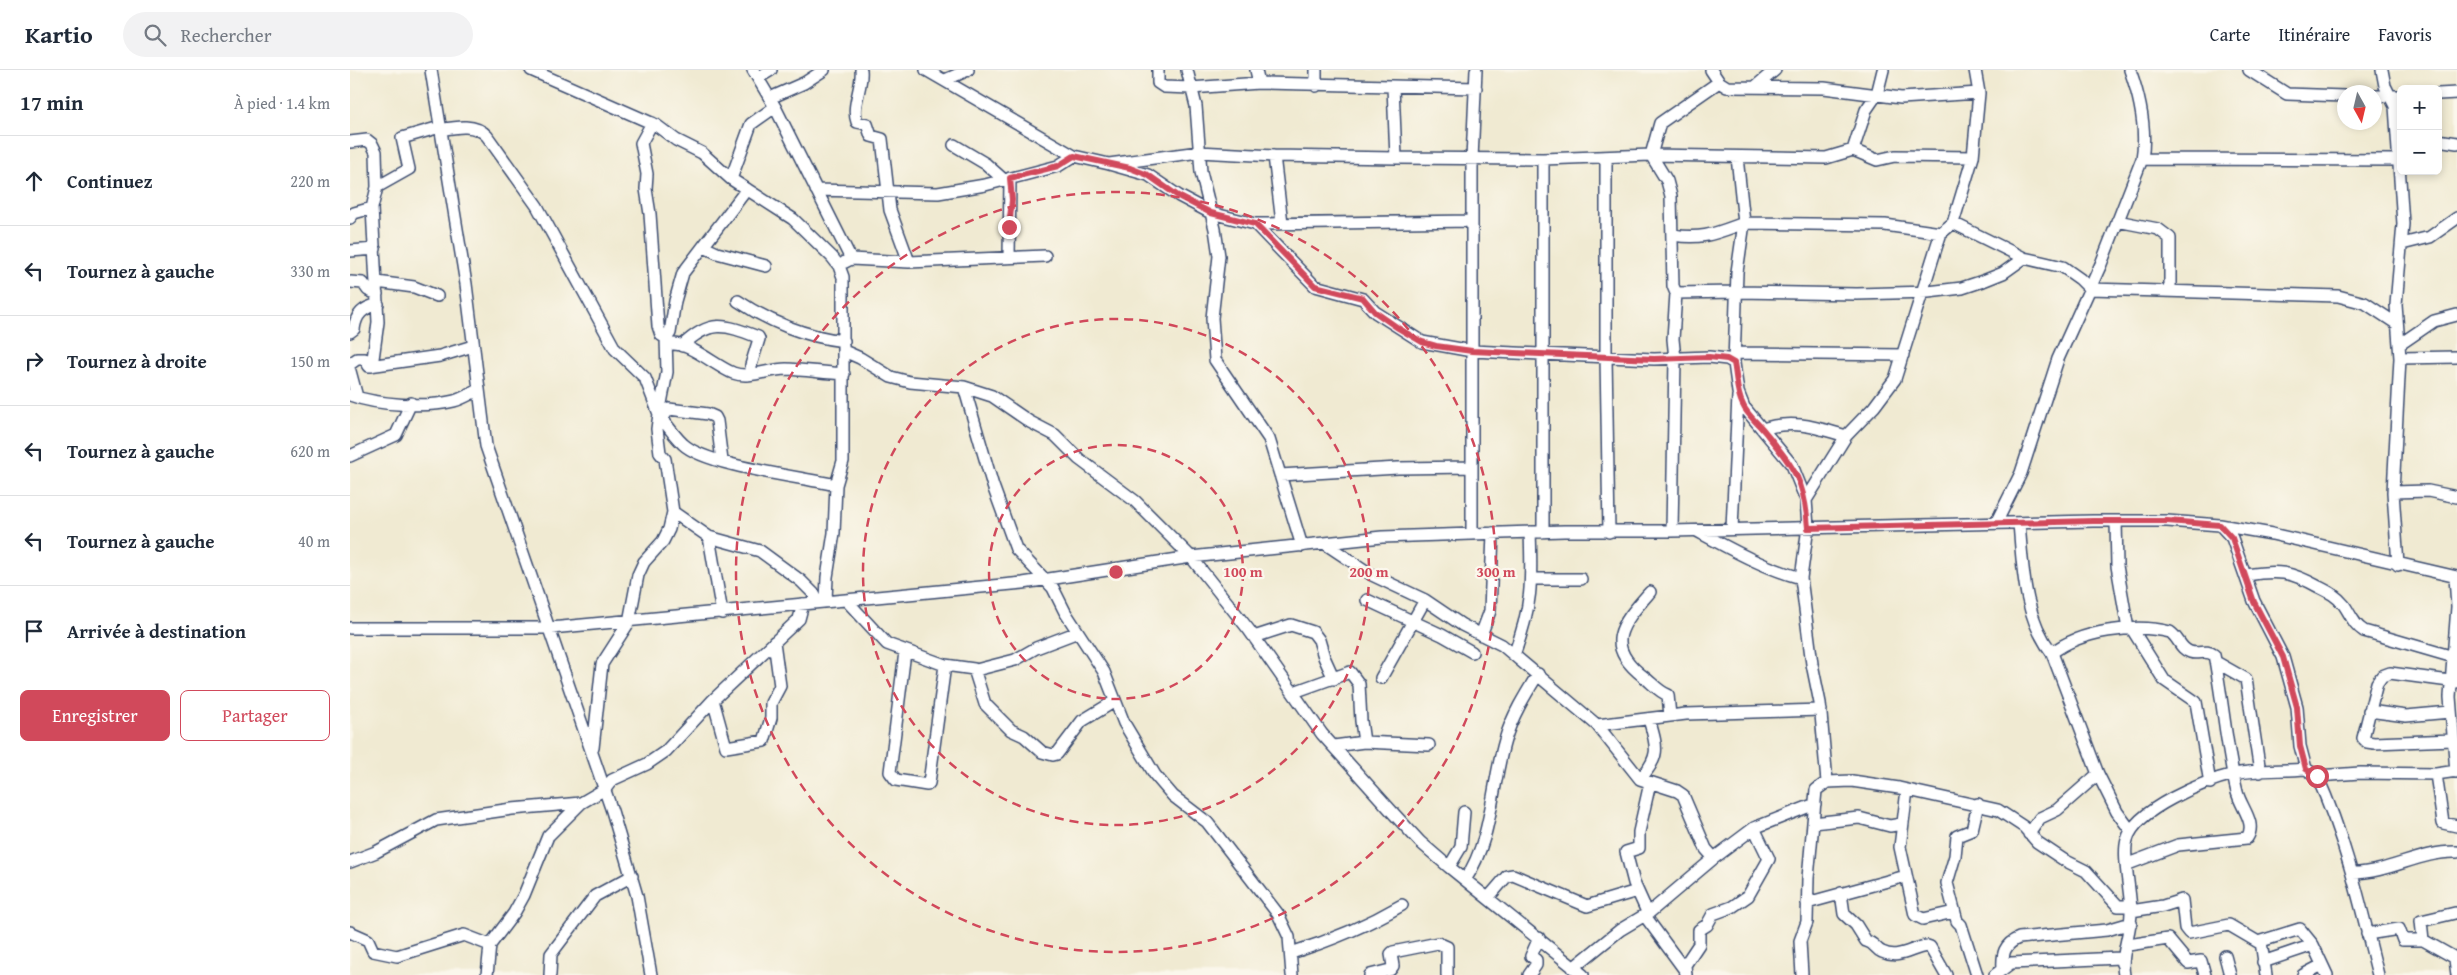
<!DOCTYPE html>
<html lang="fr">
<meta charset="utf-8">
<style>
:root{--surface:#fff;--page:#f2f2f3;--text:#1f2937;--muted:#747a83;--line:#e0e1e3;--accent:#d1495b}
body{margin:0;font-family:"Gentium Book Plus",serif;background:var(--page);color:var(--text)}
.controls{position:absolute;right:15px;top:15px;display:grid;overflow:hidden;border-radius:8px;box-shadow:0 2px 8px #0003}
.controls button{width:45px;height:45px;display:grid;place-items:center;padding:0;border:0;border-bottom:1px solid var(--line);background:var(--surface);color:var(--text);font:25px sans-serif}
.compass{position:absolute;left:1987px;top:15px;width:45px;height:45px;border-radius:50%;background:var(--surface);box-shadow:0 2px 8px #0003;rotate:172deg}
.stop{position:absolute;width:15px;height:15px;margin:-11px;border:4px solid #d1495b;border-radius:50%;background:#fff}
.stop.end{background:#d1495b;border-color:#fff;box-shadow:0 1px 5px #0008}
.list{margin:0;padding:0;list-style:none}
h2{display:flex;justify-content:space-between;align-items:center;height:65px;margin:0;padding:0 20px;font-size:21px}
h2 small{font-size:16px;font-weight:400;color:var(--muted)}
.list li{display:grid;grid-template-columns:32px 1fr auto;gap:15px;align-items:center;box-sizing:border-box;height:90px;padding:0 20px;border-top:1px solid var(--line)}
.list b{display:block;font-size:19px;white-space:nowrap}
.list em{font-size:16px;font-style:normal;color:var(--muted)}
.actions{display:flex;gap:10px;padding:15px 20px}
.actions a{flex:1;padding:11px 0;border:1px solid var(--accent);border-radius:8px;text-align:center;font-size:18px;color:var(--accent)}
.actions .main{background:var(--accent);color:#fff}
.icon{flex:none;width:28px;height:28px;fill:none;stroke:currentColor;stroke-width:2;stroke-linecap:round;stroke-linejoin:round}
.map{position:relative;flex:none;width:2107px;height:905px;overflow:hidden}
header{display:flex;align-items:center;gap:30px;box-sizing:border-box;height:70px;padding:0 25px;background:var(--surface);border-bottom:1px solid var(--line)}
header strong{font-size:24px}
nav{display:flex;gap:28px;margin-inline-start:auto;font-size:18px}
.search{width:350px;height:45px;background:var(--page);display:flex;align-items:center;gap:12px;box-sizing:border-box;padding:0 18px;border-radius:28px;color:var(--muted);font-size:19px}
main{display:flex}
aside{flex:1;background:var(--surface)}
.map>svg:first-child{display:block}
</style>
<header>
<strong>Kartio</strong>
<div class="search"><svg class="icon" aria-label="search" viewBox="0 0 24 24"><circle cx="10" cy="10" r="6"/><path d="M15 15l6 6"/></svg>Rechercher</div>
<nav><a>Carte</a><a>Itinéraire</a><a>Favoris</a></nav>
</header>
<main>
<aside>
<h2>17 min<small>À pied · 1.4 km</small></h2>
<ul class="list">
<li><svg class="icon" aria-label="ahead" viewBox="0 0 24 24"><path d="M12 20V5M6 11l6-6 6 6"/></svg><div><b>Continuez</b></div><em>220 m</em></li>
<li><svg class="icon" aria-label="left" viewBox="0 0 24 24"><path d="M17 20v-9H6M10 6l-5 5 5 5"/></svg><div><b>Tournez à gauche</b></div><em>330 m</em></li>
<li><svg class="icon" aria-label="right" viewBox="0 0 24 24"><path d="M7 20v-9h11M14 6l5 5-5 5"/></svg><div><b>Tournez à droite</b></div><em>150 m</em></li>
<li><svg class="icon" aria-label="left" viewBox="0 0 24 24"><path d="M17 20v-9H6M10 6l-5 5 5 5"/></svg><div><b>Tournez à gauche</b></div><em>620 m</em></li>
<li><svg class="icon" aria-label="left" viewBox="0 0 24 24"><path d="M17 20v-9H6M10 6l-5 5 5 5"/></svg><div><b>Tournez à gauche</b></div><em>40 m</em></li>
<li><svg class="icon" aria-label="arrive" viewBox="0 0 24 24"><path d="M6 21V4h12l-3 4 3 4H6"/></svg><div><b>Arrivée à destination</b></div></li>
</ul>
<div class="actions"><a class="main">Enregistrer</a><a>Partager</a></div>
</aside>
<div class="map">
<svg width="2107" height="905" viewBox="0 0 2107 905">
<rect width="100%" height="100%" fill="#fbf7ec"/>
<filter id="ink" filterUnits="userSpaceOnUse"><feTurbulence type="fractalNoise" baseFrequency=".02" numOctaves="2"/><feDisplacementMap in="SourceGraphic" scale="10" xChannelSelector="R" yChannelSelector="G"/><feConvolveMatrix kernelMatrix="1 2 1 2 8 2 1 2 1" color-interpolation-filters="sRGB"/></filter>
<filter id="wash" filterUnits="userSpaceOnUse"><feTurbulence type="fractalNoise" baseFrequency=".0096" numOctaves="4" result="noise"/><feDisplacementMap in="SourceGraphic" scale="20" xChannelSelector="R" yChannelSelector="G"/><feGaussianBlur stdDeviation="1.12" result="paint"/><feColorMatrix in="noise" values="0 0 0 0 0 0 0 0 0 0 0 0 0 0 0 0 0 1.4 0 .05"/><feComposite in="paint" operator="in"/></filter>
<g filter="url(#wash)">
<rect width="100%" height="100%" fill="#f0ead2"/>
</g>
<g filter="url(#ink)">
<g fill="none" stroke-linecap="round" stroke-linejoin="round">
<defs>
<path id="minor" d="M81,0L116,214L136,376L262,741L287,826L301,905
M181,0L306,55L326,70L352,83L381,109L443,149L482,187L489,196L493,207V391L486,415L484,463L477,507L476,531
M403,0L425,37L501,189
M511,0C513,17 501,35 507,52L517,54L521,66L532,69L540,140L559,192
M576,0L724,86L759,94L849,82L924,86L1046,88L1193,89L1301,85L1476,88L1503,80
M808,0V13L814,17L841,18L909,13L1126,18
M837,0L846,36L851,102L865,159L869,186L862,248L865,290L919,369L952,476
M906,0L909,13
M966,0V16
M1361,0L1369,12L1377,17L1474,18L1551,28L1629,23
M1533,0L1527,24L1516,40L1503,80L1527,90L1545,86L1623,87L1603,153L1674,188L1713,197L1730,209L1740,219L1988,226L2015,233L2047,254
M1899,0L1937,24L1994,26
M2032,0L2035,16L2045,36L2053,154L2046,235L2050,288L2043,422L2048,495
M408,8L421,0
M595,10L618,0
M1369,12L1310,53L1301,85L1317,111L1321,126L1323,216L1326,223L1387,222L1507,224L1578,222L1612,218L1633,211L1653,203L1674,188
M1043,17L1046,88
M1405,17L1425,0
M2088,24L2107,23
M2024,26H2051
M420,28L454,13L474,0
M302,53L291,73L297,104L296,119L300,144L308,256L311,265L316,268
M90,60C106,57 125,53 137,66L187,136L265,279L295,308L309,344L307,359L310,383L315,389L323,442L319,459L313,471L294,492L288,505L279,552L252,594L243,678
M2088,70L2107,73
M0,72L17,70L22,74L26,82L27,117L22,138L28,252L22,296
M604,75L636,94L654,110
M924,86L932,153
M1256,87V287L1259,462
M1387,87L1394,153L1535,155L1591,163
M1623,87L1629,23L1625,0
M1792,89L2048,90
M759,94L798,105L829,126L861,143L905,154L965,216L1013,229L1025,242L1072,272L1122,281L1304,289L1359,287L1377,289L1384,293L1388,322L1394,337L1442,395L1456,430L1458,457L1451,508L1462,594L1470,633L1477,712L1466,720L1458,808L1457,852L1450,871L1452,905
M381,109L401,54L425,37
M27,117L59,99L52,68L90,57
M397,119L333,203L325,231L320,263L316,268L317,302L309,344C316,354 324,366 333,374C356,396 452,407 486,415
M466,120L588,123L635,115L708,96L724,86
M0,148L4,143L22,138
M1767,151L1808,159L1820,168V221
M905,154L1122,151
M1323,165C1353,170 1366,163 1394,153L1387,202L1384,293
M2052,174L2080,167L2107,148
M354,177L367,183L416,196
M0,181L25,179
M659,187L660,108
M495,192L501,189L559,192L695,186
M0,212L13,213L18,220L27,224
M27,212L64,217L87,226
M388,231C419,252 457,267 494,271
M0,262L4,259C6,244 13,238 28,234
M317,275C335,268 365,296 383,303C400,309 419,299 436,299C456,300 475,303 494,304
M2049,275L2084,251L2107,245
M332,276C360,249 374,254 408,267L409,269L401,295V304
M494,281L510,288L541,307L560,312L614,317L642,326L680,352L705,365L729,389L785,431L841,487L899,560L972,664L1045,745L1070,772L1099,797L1233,905
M1385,283L1553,285
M2050,288L2107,287
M0,294L7,289H15L19,296L90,286L123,276
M0,301L7,327
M614,317L643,416L666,479L703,518L715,542L754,602L774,653L805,705L823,726L857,752L928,844L939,867L942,905
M0,325C27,335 76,338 104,331C112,329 120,324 128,320
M312,349L319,339L358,344L365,347L367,351L372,391
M1412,359C1444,349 1465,357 1496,366
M0,386L46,365L61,333
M1122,397V89L1126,0
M930,405L1048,398L1122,397V464
M2043,422L2078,421L2107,427
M1456,430L1496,366L1524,337L1545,309L1587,175L1591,163L1603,153
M323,442L359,467L410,481L451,511L464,524L468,532
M1766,451L1767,496L1778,559
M1646,453L1671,403L1708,289L1751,194L1792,89C1797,59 1790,28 1780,0
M1669,453C1673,498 1673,545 1702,583L1748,704L1767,742L1781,761
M1870,455L1882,468L1904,531L1933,587L1947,637L1950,676L1956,699L1967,706L2010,703L2086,704L2107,701
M1382,459L1388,326
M1322,461L1325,289L1323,269L1326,223
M1347,461C1382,480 1414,498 1451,508
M1193,462V89
M359,467L372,543
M974,473L1022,505L1075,530L1112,555L1152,575L1247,655L1290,709L1327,721L1333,725L1356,779L1364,788L1404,758L1465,734
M1896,505C1928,500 1940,501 1969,517C1979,522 1987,526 1994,535C2001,545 2003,554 2014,561L2107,588
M2105,507L2107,536
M1182,509H1231
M1300,522C1272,554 1252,575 1294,607C1302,613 1309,622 1318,625L1320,646
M496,530L537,574L595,595L624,599L635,634L661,660L674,666L692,682L703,685L707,684L732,651L765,631
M1017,530L1092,565L1122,582
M0,558H201L673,513L841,487L1032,467L1214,461H1322L1743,451H1817L1870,455L1922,464L2107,507
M1782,559L1814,610L1846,632L1860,713
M1131,565L1140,541L1143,463
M904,567L941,555L963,562L969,570L974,587L984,609
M555,582L540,702L546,710L577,715L579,713L595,595
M1702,583C1729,561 1786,553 1820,562C1829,568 1830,579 1840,582C1849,585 1856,579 1864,585C1873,630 1876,678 1887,722C1891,738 1907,753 1897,768L1828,775L1778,794
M1164,585C1182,536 1182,513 1180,462
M1866,592L1896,609L1910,702
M626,600L665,590L686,578L728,562
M1031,608L1075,530
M944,622L1000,602L1009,614L1011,651L1014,672
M363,630L376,677L414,671L421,648V633L430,616L424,572
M2019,641L2056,646L2100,642
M1247,655L1336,644L1471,640
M2103,670L2024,673L2017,672L2013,668L2027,613L2032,606L2040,603L2107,612
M984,676L1014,672L1079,675
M2106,702L2100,627L2107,537
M2086,704L2093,753L2107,756
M1967,706C1996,770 2011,837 2028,905
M1290,709C1311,686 1307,677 1299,649
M1477,712L1502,711L1549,718L1648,740L1674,757L1687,772L1714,790L1736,801L1768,836H1781
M1557,720L1550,777L1565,845L1573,849L1604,842
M1463,753L1509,748L1540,756L1551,754
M1679,764L1690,748L1707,740L1748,704
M0,792L26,782L86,750L162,739L231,733L255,719L262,710L297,694L316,681L363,630L449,549L453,534
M1099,797L1111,777L1114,742
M2003,803C2039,803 2070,781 2107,782
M1115,810C1143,768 1141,717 1155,670C1162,646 1175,625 1188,604
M1491,823L1494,844L1506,855L1516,871C1525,873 1525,879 1532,882C1549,890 1561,878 1577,876L1580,877L1596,905
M1138,828L1157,806L1163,805L1237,836L1287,821
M1457,833L1556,806
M1781,841L1813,836L1832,830L1835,858L1839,863L1879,855L1908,872L1950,859L1963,875L1977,905
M1298,844L1284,813L1276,782L1289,778V762L1300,713
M1295,846L1334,899
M0,862L18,870L23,881L47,886L114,865L140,875
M2017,864L2049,859L2053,870H2073L2107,889
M2073,870L2071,851L2105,843
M1911,872L1916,905
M1778,875L1818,869L1838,893L1851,891L1855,905
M941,883C980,871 1016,856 1052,835
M1875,886L1880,905
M2105,889L2107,905
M1913,892L1963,875
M1223,898L1270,860L1300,842L1364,788
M1653,899C1652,884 1654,874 1669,868L1757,860L1781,853
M137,905L140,875L164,843L174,825L198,766L231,733
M200,905L201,884L245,826L282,806
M1020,905L1040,900L1043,896L1041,884L1043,882L1088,873L1097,877V905
M1179,905L1186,895V890L1181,886L1189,868
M1336,905L1335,895L1349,874V860L1357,855L1363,844L1382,837L1398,826L1419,789L1404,758
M1627,905L1611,855L1607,851L1597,813L1605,786L1607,766L1622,760L1628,734
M1645,905L1661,893L1770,888L1772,894
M1774,905C1770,885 1781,863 1781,842C1781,823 1772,786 1777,770C1785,739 1855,711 1884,704C1907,699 1933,701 1956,699
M1953,905L1972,895"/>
</defs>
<use href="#minor" stroke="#3b4b6f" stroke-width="14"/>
<use href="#minor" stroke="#fff" stroke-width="11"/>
</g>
</g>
<g fill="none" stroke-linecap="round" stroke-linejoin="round" filter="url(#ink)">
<path stroke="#d1495b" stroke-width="6" d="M659,157L662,130L660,108L708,96L724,86L780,98L798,105L828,126L861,143L905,154L965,216L1013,228L1025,242L1048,258L1072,272L1086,276L1122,281L1304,289L1359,287L1377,289L1384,293C1387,307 1386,322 1393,335C1397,345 1408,353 1415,362C1444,398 1455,410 1458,458L1743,451H1817L1870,455L1882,468L1904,532L1933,587L1947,637L1950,676L1956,699L1967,706"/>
</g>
<g fill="none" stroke="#d1495b" stroke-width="2.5" stroke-dasharray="9 6">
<circle cx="766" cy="502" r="127"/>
<circle cx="766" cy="502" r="253"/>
<circle cx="766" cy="502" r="380"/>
</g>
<circle cx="766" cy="502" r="8" fill="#d1495b" stroke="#fbf7ec" stroke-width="2.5"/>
<g font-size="15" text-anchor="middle" font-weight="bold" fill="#d1495b" stroke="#fbf7ec" stroke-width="4.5" stroke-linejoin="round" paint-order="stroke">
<text x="893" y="507">100 m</text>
<text x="1019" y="507">200 m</text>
<text x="1146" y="507">300 m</text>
</g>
</svg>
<div class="controls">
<button>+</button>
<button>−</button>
</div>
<svg class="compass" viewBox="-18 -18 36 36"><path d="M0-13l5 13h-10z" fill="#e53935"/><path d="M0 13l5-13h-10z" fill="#747a83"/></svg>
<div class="stop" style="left:1967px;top:706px"></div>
<div class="stop end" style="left:659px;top:157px"></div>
</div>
</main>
